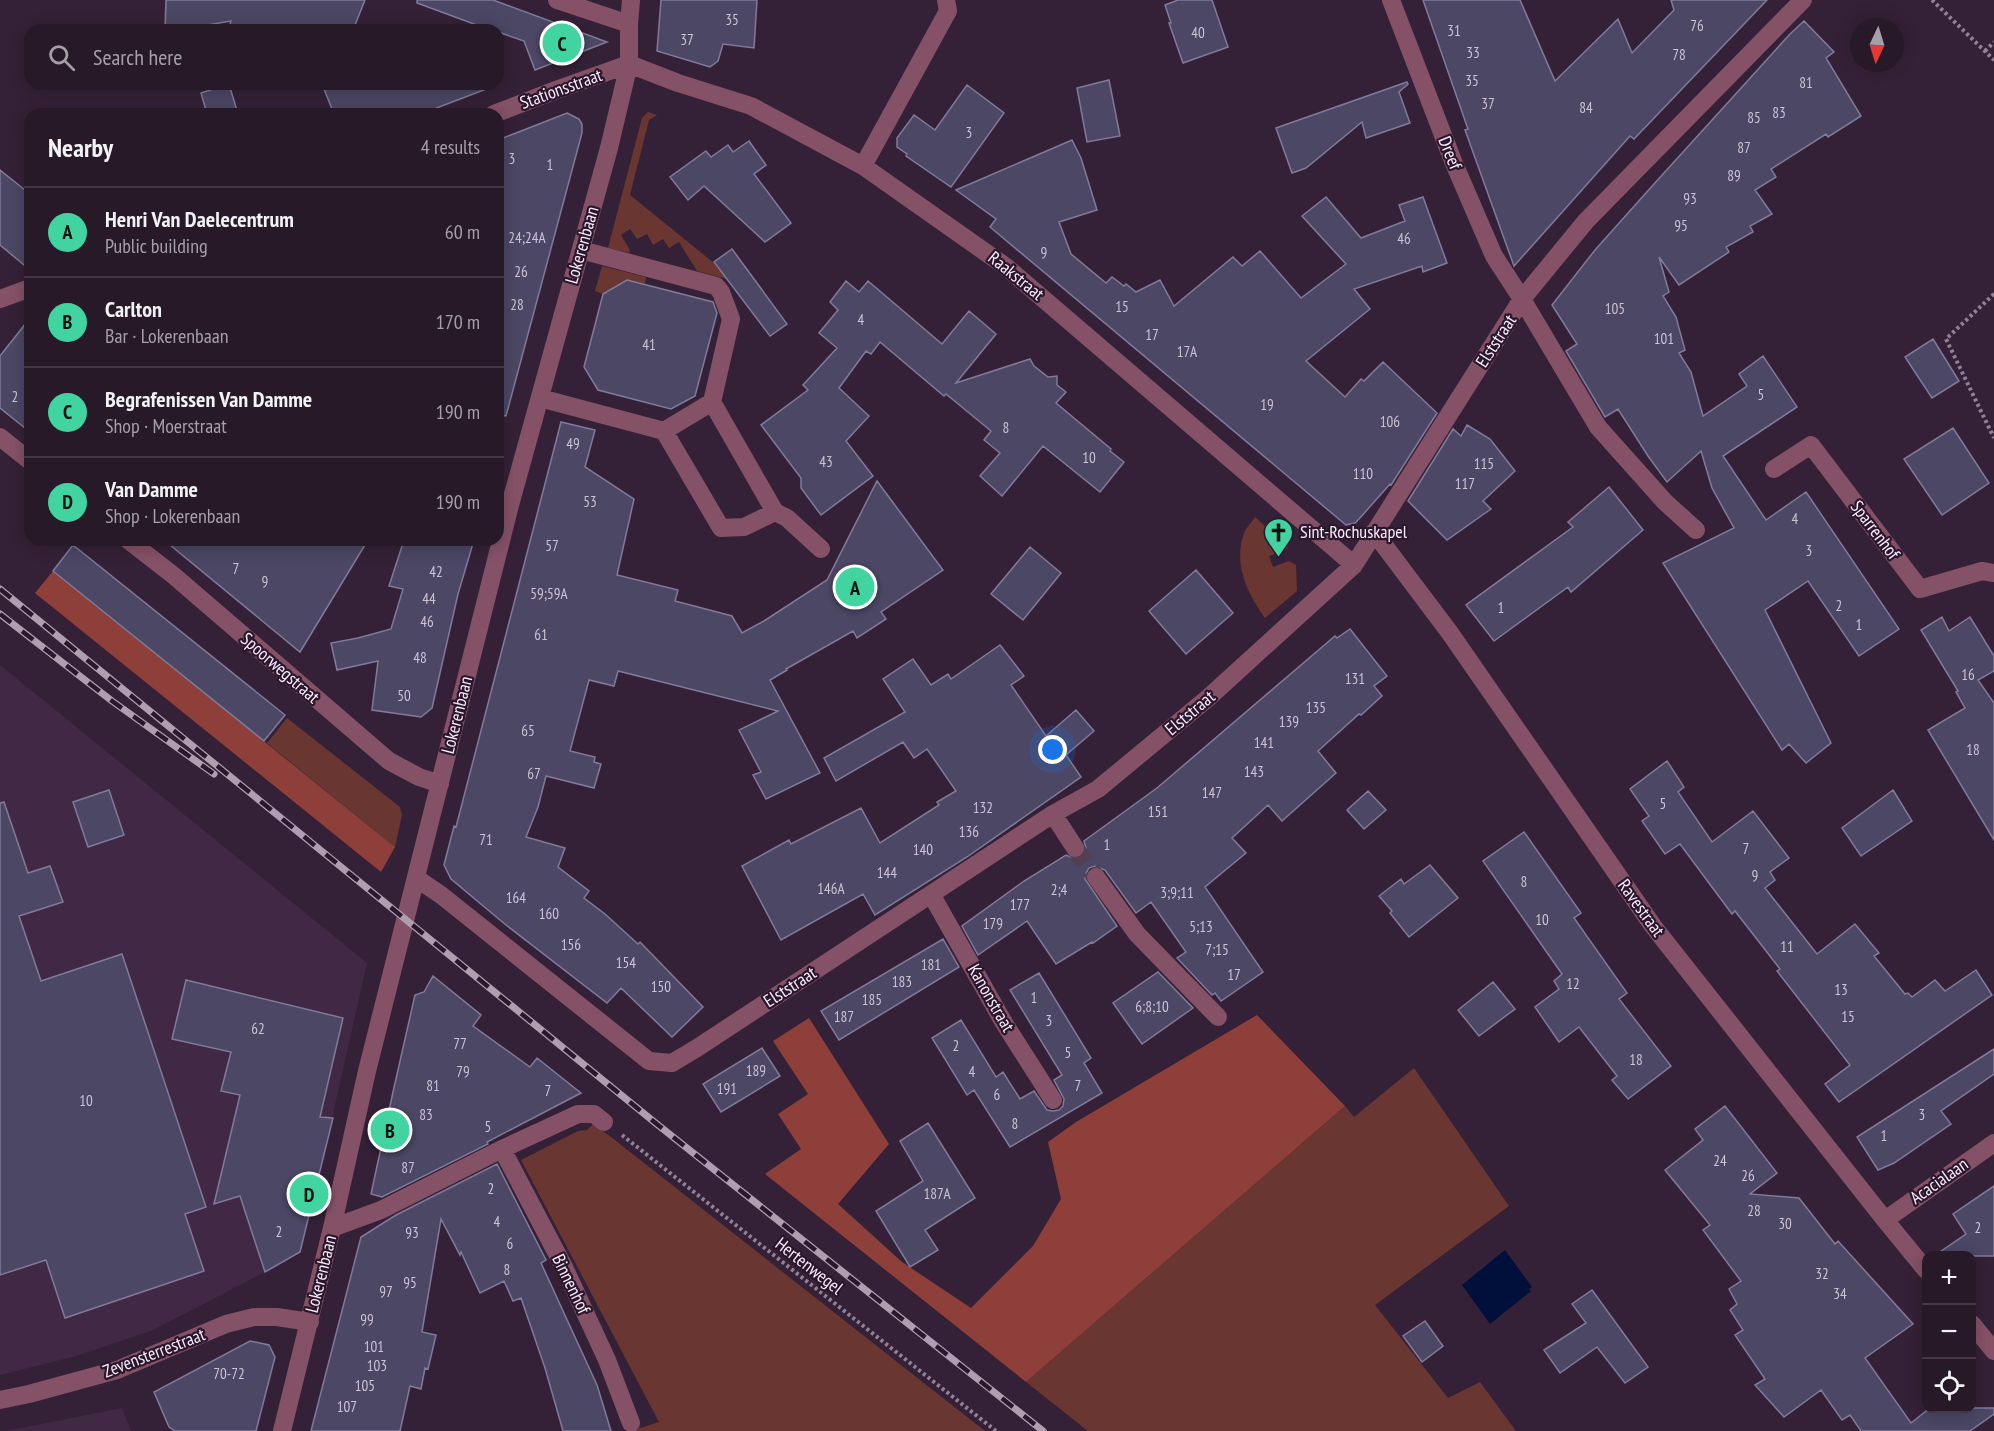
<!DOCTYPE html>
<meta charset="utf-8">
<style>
:root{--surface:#281929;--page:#342635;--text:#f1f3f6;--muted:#a5a0a8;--line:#443846;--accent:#41d4a1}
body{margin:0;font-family:"PT Sans Narrow",sans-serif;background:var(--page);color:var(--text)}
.controls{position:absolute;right:18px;bottom:18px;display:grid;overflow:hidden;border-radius:12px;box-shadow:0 3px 15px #0003}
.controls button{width:54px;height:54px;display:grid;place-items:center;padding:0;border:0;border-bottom:2px solid var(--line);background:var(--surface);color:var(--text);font:30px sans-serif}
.compass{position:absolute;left:1850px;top:18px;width:54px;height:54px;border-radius:50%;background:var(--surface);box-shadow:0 3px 15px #0003;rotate:184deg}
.you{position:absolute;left:1053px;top:750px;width:21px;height:21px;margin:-15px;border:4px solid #fff;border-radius:50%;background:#1a73e8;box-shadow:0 0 0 9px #1a73e833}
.badge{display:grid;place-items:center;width:39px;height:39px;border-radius:50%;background:var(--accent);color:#111;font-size:20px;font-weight:700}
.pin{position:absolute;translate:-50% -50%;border:3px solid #fff;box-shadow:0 2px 6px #0006}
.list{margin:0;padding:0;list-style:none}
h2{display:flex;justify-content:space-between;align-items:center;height:78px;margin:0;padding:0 24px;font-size:26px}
h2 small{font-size:20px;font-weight:400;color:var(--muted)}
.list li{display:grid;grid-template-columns:39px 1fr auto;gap:18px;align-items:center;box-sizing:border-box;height:90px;padding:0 24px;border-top:2px solid var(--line)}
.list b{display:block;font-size:22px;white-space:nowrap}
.list p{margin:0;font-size:20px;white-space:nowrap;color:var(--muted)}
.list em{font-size:20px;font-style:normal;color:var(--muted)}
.icon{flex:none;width:33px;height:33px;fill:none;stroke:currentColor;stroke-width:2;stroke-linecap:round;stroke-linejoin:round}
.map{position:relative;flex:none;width:1994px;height:1431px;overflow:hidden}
.search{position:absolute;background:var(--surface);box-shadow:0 3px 15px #0003;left:24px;top:24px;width:480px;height:66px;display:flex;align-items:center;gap:15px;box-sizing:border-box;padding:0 21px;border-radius:18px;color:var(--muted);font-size:22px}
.panel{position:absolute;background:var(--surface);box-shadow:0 3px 15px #0003;left:24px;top:108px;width:480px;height:438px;border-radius:18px}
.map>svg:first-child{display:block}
</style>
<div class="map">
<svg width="1994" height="1431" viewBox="0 0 1994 1431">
<rect width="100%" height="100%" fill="#352137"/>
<path fill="#412844" d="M0,665L367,963L332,1118L240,1097L226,1154L265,1272L153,1330L76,1356L0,1375Z
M122,1408L131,1431H6Z"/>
<path fill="#693631" d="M648,112L657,115L649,120L630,195L714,263L727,279L697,271L679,242L669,248L663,239L653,245L647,234L637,239L630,229L621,235L630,250L629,253L608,248L642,118Z
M602,266L646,277L645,284L627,280L603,294L595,291Z
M1255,517L1288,547L1286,550L1269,556L1273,567L1289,561L1296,565L1297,591L1265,618C1247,593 1233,564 1244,533C1246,528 1252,522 1255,517Z
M287,718L400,807L402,815L395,847L267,743Z
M1414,1068L1509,1206L1375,1305L1448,1398L1480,1382L1516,1431H1088L1026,1382L1345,1106L1354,1117Z
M593,1124L611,1137L985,1431H631L659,1422L521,1160L578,1131L587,1130Z"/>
<path fill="#8e3f3a" d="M53,571L395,847L381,872L35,593Z
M1257,1015L1345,1106L1026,1382L765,1174L801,1149L778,1114L808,1094L773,1041L809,1018L889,1144L838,1204L902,1262L971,1308L1033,1246L1061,1199L1048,1142L1076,1122Z"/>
<path fill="#00103b" d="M1505,1250L1532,1287L1529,1289L1531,1291L1490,1324L1462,1285Z"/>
<path fill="#4b4764" stroke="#807b9b" stroke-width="1.5" d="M166,0H365L353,30H228L231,21L178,30H165Z
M417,0H493L607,42L535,70L524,41L498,32V30H471L474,24L417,3Z
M661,0H757L754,48L723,44L718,61L710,67L657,51Z
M1178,0H1212L1228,47L1183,63L1169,23H1171L1165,5Z
M1423,0H1520L1555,81L1618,19L1632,53L1674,10L1671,0H1767L1634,139L1630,136L1514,266L1465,130L1468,129Z
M1804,21L1834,52L1826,58L1861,116L1828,137L1826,134L1771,169L1776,177L1755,190L1772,214L1750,226L1753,232L1726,247L1729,252L1679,285L1659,257L1669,292L1663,296L1676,317L1685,350L1679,353L1691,372L1703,416L1747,386L1739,374L1763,356L1797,407L1723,456L1766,520L1806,492L1899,629L1859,656L1808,581L1765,610L1831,743L1806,763L1789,744L1782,750L1663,563L1734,528L1712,488L1701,451L1667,482L1648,456L1618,409L1605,417L1566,351L1577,344L1552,305L1595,250L1654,184L1790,34Z
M1109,80L1120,136L1087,142L1077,88Z
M1407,82L1408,84L1399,92L1410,123L1366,138L1362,122L1306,168L1292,173L1276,128Z
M229,84L238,114H207L201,93Z
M322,84H493L494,86L421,114H334Z
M967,85L1004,113L951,187L906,156L907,154L897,147V138L914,115L935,130Z
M567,113L579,119L582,124V133L506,416L498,415V140Z
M1072,140L1081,158L1097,210L1059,222L1071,254L1106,283L1112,277L1124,286L1126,284L1136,292L1160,280L1174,306L1233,257L1242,266L1260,251L1301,298L1346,264L1302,216L1326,197L1361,238L1405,221L1399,205L1423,197L1447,263L1423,272L1422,266L1354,289L1370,309L1306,361L1345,397L1361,379L1364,381L1383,362L1437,413L1391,485L1390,484L1359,519L1355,523L1346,525L990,227L996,219L956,190Z
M749,141L766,165L754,174L791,223L765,242L704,186L688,200L670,177L706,151L711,157L728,145L733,152Z
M0,170L30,194V270L0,245Z
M732,249L787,324L770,336L714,262Z
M627,280L713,302L717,313L695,396L671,409L598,390L584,367L603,294Z
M846,281L859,292L868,281L942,344L969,311L996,334L956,383L1030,359L1034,366L1048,377L1057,376V385L1066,392L1056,403L1111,449L1110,451L1124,462L1100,492L1043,446L1002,496L980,476L1000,453L984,440L991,431L946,394L944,396L880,342L871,354L866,351L839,388L869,416L846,441L873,476L821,515L801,488V478L761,425L808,390L803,385L837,348L819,333L838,310L830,302Z
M30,318V432L0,408V356Z
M1933,339L1959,381L1932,398L1905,357Z
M561,422L595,430L585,467L634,499L617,575L678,590L675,601L732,616L742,633L764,621L827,580L877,481L943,570L881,612L886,619L857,638L853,631L786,669L787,670L770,680L820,773L766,799L753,775L761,772L739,730L778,711L618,671L614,686L589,680L570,751L595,757L594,762L601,764L594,788L546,776L538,807L526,837L565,848L558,867L589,891L584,898L605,914L638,944L640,942L703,1007L672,1037L621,988L607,1003L506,925L451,879L444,865L454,826L456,827Z
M1467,425L1490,439L1515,471L1483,501L1491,509L1447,540L1408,501L1453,429L1461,436Z
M1953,428L1989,483L1942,515L1904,459Z
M1609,487L1643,530L1571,592L1568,587L1494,641L1466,605L1573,527L1568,522Z
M164,540H368L300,652Z
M404,540H474L458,594L432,708L421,717L372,710L378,661L337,670L331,643L358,638L391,629L403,589L389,586Z
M73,545L285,715L264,741L53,571Z
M1030,547L1061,573L1023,620L991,594Z
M1196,570L1233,613L1186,654L1149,611Z
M1942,617L1949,631L1970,617L1994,656V671L1978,680L1994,703V840L1928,730L1965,708L1956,692L1958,691L1921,630Z
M1350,629L1387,676L1374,686L1382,696L1361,715L1359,714L1318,751L1336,773L1282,821L1268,805L1232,838L1246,853L1205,887L1263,972L1221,1001L1215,993L1212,995L1177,958L1186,952L1151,902L1136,913L1105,870L1095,866L1089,868L1086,873L1085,879L1117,926L1093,943L1092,942L1056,964L1027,921L978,955L962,926L1024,881L1066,855L1075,859L1082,857L1086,848L1084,841L1157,788L1335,636L1337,638Z
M1000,645L1024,676L1011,685L1046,736L1076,710L1094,731L1066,755L1081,777L967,857L875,915L863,894L781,940L742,866L789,840L791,844L861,808L880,843L939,805L937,802L956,791L927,749L914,758L903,742L836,781L824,758L905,712L883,679L913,659L931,685L948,674L951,679Z
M1667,761L1684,787L1678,792L1712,842L1753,811L1789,858L1770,872L1775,880L1765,888L1817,954L1855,924L1879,953L1874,956L1905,994L1908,993L1912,997L1935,980L1945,991L1976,970L1992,995L1839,1102L1825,1084L1850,1065L1777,971L1780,969L1735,911L1732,914L1680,844L1665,854L1642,821L1649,816L1630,789Z
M109,790L124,835L88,847L73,802Z
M1893,790L1912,821L1861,856L1842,828Z
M1368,791L1386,810L1364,829L1347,810Z
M4,802L28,873L50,866L63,902L19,916L41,981L122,954L206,1207L185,1214L204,1271L65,1318L46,1260L0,1275V803Z
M1524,832L1581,913L1574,918L1627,993L1619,999L1671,1066L1628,1099L1612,1080L1617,1076L1579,1027L1559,1042L1535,1007L1559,989L1554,981L1562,974L1483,861Z
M1430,865L1458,898L1409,937L1390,913L1392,911L1379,896L1401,879L1404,884Z
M943,939L959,967L839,1040L821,1011Z
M1158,972L1193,1008L1142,1044L1113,1003Z
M1039,973L1091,1058L1084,1063L1102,1093L1010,1147L974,1090L967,1095L932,1038L961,1020L996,1077L1003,1072L1020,1099L1034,1091L1047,1110L1053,1111L1059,1110L1063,1106L1064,1099L1054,1080L1062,1075L1010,990Z
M433,976L481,1015L473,1026L530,1067L537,1058L581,1093L487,1142L488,1144L382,1197L371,1194L393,1092L415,995L424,992Z
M186,980L343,1018L320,1117L333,1118L300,1252L265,1272L240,1196L214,1204L240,1095L221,1091L231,1052L172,1039Z
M1493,982L1515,1009L1479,1036L1458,1010Z
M762,1048L780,1076L721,1112L703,1084Z
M1994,1049V1074L1941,1111L1951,1124L1894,1163L1878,1170L1857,1137Z
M1725,1106L1777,1173L1750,1194L1799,1198L1835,1244L1838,1241L1913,1324L1865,1358L1911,1423L1930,1408H1994V1414L1970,1431H1861L1850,1415L1842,1420L1821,1390L1784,1417L1755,1385L1765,1379L1735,1335L1743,1330L1730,1310L1737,1304L1729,1289L1741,1281L1703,1230L1710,1225L1665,1170L1703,1140L1695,1129Z
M928,1123L975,1198L925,1230L938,1250L910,1267L876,1211L923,1181L900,1141Z
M497,1164L546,1260L541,1263L597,1385L611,1431H563L545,1368L521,1298L513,1301L504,1281L480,1293L461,1252L460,1255L441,1219L422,1332L436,1335L428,1369L425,1368L421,1389L410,1386L400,1431H311L361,1237L396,1215Z
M1994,1186V1256H1934L1966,1234L1953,1214Z
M1592,1290L1648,1367L1625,1383L1597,1347L1560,1373L1544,1350L1586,1323L1572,1304Z
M1425,1321L1443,1346L1422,1362L1403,1336Z
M250,1341L269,1345L275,1357L256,1431H175L169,1427L154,1392Z"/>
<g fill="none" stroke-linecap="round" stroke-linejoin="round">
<path stroke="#533f54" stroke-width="18" stroke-dasharray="18 9" stroke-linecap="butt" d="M1075,848L1096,877"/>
<path stroke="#928194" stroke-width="4" stroke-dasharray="3 3" stroke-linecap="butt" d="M1932,0L1994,60
M1985,51L1994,42
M1994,294L1946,339L1994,438
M622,1135L996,1431"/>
<path stroke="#855166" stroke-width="18" d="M557,0L629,24
M1391,0L1453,161L1494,256L1522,299L1598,427L1665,502L1696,530
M629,64L678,83L751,106L863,166L1005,266L1354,565
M494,114L556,90L629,64
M863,166L948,11L946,0
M0,299L30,288
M540,398L664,431L712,402L731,319L721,292L716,286L581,250
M712,402L775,512L787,518L821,549
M664,431L721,528L744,527L775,512
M0,437L30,461
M1774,469L1811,445L1920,589L1982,571L1994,573
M1374,532L1450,633L1653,926L1885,1220L1926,1270
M128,540L173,575L389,761L419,777L440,784
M1053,814L1075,848
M1096,877L1137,934L1218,1017
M416,878L441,895L649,1061L672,1063L697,1048L1053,814L1098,789L1208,698L1354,565L1522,299L1586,221L1803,0
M931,894L1004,1023L1053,1100
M502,1149L564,1267L607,1360L631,1423
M1885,1220L1994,1143
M332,1228L381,1210L502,1149L578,1114H594L604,1122
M1972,1324L1994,1351
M0,1400L29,1394L117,1370L226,1324L254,1317H277L310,1322
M282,1431L332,1228L367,1071L510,505L609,148L629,64V24L631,0"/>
<defs>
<path id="rail" d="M0,589L658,1125L1043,1431
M0,614L112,701L214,774"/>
</defs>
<use href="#rail" stroke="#af9eb0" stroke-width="7"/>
<use href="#rail" stroke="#2b172d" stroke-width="4.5" stroke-dasharray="14" stroke-linecap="butt"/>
</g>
<defs>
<symbol id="church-pin" viewBox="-11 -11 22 30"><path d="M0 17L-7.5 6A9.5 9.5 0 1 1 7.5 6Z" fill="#41d4a1" stroke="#2b172d"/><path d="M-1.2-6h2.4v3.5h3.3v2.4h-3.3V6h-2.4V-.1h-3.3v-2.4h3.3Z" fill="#111"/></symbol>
</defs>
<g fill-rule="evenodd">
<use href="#church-pin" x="1262" y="516" width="33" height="45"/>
</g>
<g text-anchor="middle" stroke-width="4.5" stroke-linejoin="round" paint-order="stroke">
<g font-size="15" fill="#cec3d5">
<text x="732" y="25">35</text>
<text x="1697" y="31">76</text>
<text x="1454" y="36">31</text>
<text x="1198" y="38">40</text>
<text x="687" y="45">37</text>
<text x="1473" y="58">33</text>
<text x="1679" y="60">78</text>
<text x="1472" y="86">35</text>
<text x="1806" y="88">81</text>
<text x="1488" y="109">37</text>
<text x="1586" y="113">84</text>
<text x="1779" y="118">83</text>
<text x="1754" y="123">85</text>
<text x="969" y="138">3</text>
<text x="1744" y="153">87</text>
<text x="512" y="164">3</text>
<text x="550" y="170">1</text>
<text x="1734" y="181">89</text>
<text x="1690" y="204">93</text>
<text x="1681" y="231">95</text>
<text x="527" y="243">24;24A</text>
<text x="1404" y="244">46</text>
<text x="1044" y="258">9</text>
<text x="521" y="277">26</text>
<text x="517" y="310">28</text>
<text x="1122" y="312">15</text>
<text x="1615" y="314">105</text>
<text x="861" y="325">4</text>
<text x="1152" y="340">17</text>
<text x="1664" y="344">101</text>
<text x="649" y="350">41</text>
<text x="1187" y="357">17A</text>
<text x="1761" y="400">5</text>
<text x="15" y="402">2</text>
<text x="1267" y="410">19</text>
<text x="1390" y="427">106</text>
<text x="1006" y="433">8</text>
<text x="573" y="449">49</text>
<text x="1089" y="463">10</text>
<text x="826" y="467">43</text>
<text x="1484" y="469">115</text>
<text x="1363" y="479">110</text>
<text x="1465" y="489">117</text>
<text x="590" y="507">53</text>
<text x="1795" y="524">4</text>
<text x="552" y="551">57</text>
<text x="1809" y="556">3</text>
<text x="236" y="574">7</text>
<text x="436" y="577">42</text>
<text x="265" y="587">9</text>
<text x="549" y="599">59;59A</text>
<text x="429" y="604">44</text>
<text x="1839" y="611">2</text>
<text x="1501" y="613">1</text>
<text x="427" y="627">46</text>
<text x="1859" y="630">1</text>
<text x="541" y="640">61</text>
<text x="420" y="663">48</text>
<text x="1968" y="680">16</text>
<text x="1355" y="684">131</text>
<text x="404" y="701">50</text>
<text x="1316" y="713">135</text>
<text x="1289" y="727">139</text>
<text x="528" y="736">65</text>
<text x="1264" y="748">141</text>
<text x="1973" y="755">18</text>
<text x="1254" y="777">143</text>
<text x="534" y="779">67</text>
<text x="1212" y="798">147</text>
<text x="1663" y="809">5</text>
<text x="983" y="813">132</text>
<text x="1158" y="817">151</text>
<text x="969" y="837">136</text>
<text x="486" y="845">71</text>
<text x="1107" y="850">1</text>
<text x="1746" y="854">7</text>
<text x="923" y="855">140</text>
<text x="887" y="878">144</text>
<text x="1755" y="881">9</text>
<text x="1524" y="887">8</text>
<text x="831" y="894">146A</text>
<text x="1059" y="895">2;4</text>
<text x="1177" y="898">3;9;11</text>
<text x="516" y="903">164</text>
<text x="1020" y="910">177</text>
<text x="549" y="919">160</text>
<text x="1542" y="925">10</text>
<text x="993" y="929">179</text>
<text x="1201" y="932">5;13</text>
<text x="571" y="950">156</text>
<text x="1787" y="952">11</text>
<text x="1217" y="955">7;15</text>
<text x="626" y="968">154</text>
<text x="931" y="970">181</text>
<text x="1234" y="980">17</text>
<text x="902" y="987">183</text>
<text x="1573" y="989">12</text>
<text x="661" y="992">150</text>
<text x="1841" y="995">13</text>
<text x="1034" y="1003">1</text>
<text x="872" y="1005">185</text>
<text x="1152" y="1012">6;8;10</text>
<text x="844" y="1022">187</text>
<text x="1848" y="1022">15</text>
<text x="1049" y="1026">3</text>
<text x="258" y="1034">62</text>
<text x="460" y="1049">77</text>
<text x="956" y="1051">2</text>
<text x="1068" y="1058">5</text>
<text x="1636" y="1065">18</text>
<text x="756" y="1076">189</text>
<text x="463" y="1077">79</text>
<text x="972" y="1077">4</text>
<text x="433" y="1091">81</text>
<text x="1078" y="1091">7</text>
<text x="727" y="1094">191</text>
<text x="548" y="1096">7</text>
<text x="997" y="1100">6</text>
<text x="86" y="1106">10</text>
<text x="426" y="1120">83</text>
<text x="1922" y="1120">3</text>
<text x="1015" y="1129">8</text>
<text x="488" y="1132">5</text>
<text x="1884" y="1141">1</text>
<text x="1720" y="1166">24</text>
<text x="408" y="1173">87</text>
<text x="1748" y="1181">26</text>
<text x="491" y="1194">2</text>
<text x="937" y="1199">187A</text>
<text x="1754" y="1216">28</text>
<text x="497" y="1227">4</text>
<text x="1785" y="1229">30</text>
<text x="1978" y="1233">2</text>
<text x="279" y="1237">2</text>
<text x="412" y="1238">93</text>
<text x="510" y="1249">6</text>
<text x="507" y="1275">8</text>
<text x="1822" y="1279">32</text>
<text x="410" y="1288">95</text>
<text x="386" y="1297">97</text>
<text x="1840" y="1299">34</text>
<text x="367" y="1325">99</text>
<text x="374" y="1352">101</text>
<text x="377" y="1371">103</text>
<text x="229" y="1379">70-72</text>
<text x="365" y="1391">105</text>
<text x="347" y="1412">107</text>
</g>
<g font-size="18" fill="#faecfb" stroke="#2b172d">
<text transform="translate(561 89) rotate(-20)" y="6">Stationsstraat</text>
<text transform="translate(1450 153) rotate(68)" y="6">Dreef</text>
<text transform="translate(582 245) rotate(-74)" y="6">Lokerenbaan</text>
<text transform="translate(1016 276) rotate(39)" y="6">Raakstraat</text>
<text transform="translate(1496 341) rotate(-57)" y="6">Elststraat</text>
<text transform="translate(1875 530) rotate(53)" y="6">Sparrenhof</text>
<text transform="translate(280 668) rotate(41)" y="6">Spoorwegstraat</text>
<text transform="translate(1190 713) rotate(-40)" y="6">Elststraat</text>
<text transform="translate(457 715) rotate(-76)" y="6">Lokerenbaan</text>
<text transform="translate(1641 908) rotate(54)" y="6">Ravestraat</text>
<text transform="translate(790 987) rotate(-33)" y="6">Elststraat</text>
<text transform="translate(991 998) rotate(60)" y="6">Kanonstraat</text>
<text transform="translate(1939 1181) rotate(-35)" y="6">Acacialaan</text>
<text transform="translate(809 1266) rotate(38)" y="6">Hertenwegel</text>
<text transform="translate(321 1274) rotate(-76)" y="6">Lokerenbaan</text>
<text transform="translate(571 1284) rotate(64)" y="6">Binnenhof</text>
<text transform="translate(154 1353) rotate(-21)" y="6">Zevensterrestraat</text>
</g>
<g font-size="18" fill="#faecfb" stroke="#2b172d" text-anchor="start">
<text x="1300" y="538">Sint-Rochuskapel</text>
</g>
</g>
</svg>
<div class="controls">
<button>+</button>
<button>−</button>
<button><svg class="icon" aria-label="locate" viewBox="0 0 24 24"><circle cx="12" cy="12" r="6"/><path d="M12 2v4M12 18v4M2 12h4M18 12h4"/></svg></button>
</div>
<svg class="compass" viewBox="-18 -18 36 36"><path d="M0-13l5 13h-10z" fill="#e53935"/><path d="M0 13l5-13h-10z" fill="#a5a0a8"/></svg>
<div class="you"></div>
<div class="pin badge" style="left:855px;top:587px">A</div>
<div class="pin badge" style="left:390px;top:1130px">B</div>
<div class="pin badge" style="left:562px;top:43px">C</div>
<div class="pin badge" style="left:309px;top:1194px">D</div>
<div class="search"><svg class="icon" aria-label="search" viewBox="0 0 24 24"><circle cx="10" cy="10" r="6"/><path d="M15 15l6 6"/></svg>Search here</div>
<section class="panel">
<h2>Nearby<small>4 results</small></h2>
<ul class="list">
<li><span class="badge">A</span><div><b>Henri Van Daelecentrum</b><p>Public building</p></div><em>60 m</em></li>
<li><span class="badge">B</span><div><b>Carlton</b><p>Bar · Lokerenbaan</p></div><em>170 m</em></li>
<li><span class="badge">C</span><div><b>Begrafenissen Van Damme</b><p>Shop · Moerstraat</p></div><em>190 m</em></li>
<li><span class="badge">D</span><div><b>Van Damme</b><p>Shop · Lokerenbaan</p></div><em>190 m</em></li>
</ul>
</section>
</div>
